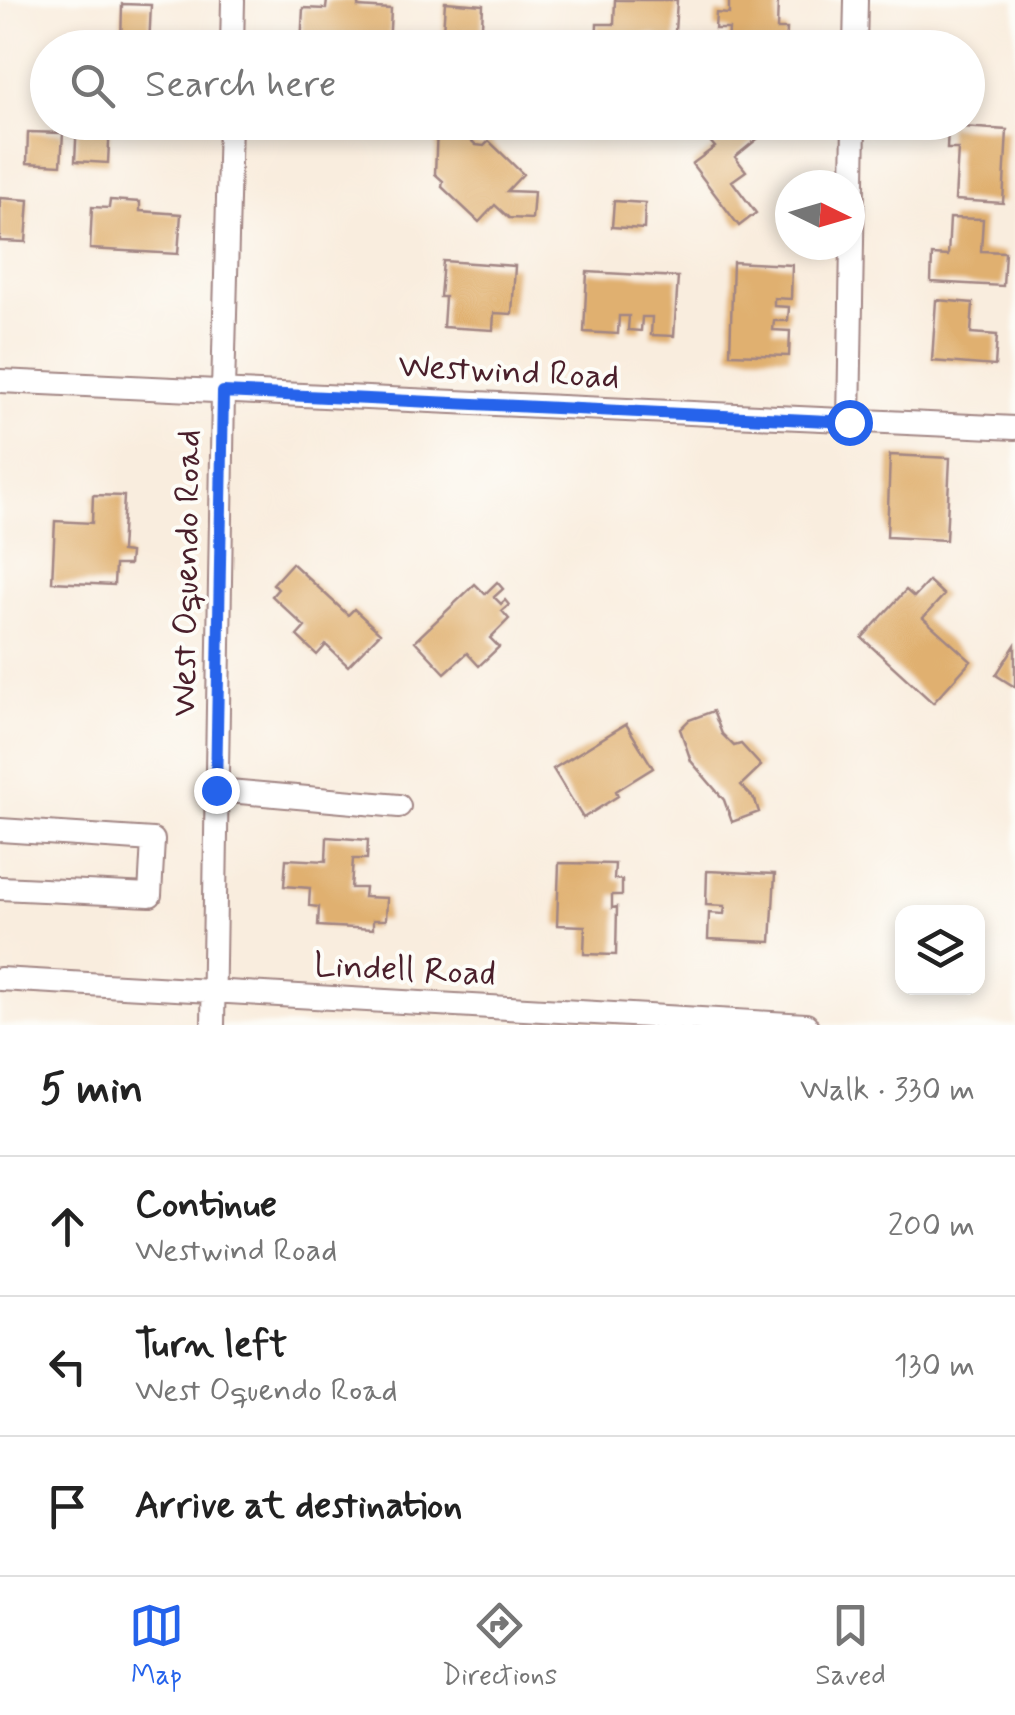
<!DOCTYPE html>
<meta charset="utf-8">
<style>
:root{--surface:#fff;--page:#f2f2f2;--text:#222;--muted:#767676;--line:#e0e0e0;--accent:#2563eb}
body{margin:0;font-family:Mynerve,sans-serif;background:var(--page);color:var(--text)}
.controls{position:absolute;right:30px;bottom:30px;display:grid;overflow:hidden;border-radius:20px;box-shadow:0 5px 15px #0003}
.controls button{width:90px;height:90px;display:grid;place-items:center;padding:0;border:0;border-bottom:2px solid var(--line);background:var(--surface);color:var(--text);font:50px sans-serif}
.compass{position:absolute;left:775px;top:170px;width:90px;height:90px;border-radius:50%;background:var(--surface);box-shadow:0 5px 15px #0003;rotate:95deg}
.stop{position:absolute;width:30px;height:30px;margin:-22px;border:8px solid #2563eb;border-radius:50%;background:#fff}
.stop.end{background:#2563eb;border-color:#fff;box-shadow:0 2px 10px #0008}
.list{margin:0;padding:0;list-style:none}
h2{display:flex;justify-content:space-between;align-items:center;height:130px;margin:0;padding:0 40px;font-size:42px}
h2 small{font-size:32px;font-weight:400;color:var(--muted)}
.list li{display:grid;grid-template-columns:65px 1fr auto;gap:30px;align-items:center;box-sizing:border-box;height:140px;padding:0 40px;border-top:2px solid var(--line)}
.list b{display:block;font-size:38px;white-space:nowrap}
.list p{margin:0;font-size:32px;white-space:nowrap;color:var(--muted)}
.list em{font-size:32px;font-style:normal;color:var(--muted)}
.icon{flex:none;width:55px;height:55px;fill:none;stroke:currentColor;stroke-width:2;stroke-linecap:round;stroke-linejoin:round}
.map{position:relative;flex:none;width:1015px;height:1025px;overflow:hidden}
.search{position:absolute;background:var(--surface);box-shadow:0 5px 15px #0003;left:30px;right:30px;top:30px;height:110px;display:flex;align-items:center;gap:25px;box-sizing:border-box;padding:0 35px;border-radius:55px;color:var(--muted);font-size:38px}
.sheet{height:550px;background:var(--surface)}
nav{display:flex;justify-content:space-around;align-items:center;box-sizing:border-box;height:140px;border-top:2px solid var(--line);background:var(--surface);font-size:28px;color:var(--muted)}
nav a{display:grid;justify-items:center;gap:5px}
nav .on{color:var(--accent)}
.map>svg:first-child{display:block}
</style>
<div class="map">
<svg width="1015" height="1025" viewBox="0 0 1015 1025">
<rect width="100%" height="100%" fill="#fdfcf7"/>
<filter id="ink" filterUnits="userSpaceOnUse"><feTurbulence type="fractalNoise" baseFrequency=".01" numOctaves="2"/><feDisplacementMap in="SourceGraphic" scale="20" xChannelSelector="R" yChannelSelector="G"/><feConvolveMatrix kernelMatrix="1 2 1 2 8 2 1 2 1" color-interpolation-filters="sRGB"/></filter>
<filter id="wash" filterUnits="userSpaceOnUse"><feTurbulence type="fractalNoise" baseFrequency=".0048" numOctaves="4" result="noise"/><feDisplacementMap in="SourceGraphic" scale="40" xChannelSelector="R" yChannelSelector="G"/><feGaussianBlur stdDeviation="2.25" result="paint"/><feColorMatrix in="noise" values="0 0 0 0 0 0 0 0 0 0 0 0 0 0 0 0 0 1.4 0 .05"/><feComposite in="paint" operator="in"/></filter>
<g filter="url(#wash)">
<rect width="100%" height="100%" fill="#f9edde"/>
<g id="blocks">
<path fill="#e0b070" d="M327,0H359L358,7L391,9L389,48H309V45H301L303,8L326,9Z
M615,0H677L674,48H655L656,35H644V48H596L597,24H614Z
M729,0H778L777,29H787L786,48H728L729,29H715L716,13L729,14Z
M445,2L483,5L481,48H442Z
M122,4L151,5L149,46L121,45Z
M77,122H110L108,163L75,161Z
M732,122H761L767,131L735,157L746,171L732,181L756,213L739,226L692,164L715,147L709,140Z
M948,126L1007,130L1003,203L955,200L958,149H947Z
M437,129L460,130L476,145L484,146L489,141L523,174L507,191L534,192L532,219L509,218L495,205L479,222L442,187L443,181L435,174Z
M28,132L63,133L61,165L27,163Z
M0,198L29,200L26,242L0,241Z
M110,200L140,202V211L181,214L178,254L90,249L92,207L109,208Z
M614,201L645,203L644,229L612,227Z
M950,218L983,219L981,251L1005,252L1003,286L931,282L932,255L948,256Z
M443,261L515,266L512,314L494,313L493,330L443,327L445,297H440Z
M733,262L792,265L791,299L774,298V306L789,307L788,321H774L773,330L790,331L789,356L730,354Z
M587,272L678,277L674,336L651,335L652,317H642L641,331L628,330L629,316H619L618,334L584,332Z
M936,300L973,303L971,333L997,335L995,366L932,361Z
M890,455L950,458L946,540L887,537Z
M93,495L124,496L121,552L130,553L129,565H115L114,585L52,582L55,521L92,523Z
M292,563L348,615L354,609L380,633L348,666L326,645L317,655L297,636L305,627L272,596L278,589L273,584Z
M929,581L944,595L923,618L971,661L933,703L862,638L906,590L914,597Z
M497,582L503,589L494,597L501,604L505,600L509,605L502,611L509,619L490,638L499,647L479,666L467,653L445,673L415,641L475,584L485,594Z
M1015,645V687L996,675Z
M713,711L722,734L734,746L741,744L761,766L741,785L755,800L759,812L732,822L724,800L691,761L680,729L689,720Z
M626,724L653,768L616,791L618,796L583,818L553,769Z
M327,837L368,840L367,859H353L351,888H365L364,897L387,898L386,920H373V929L318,926L319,907L309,906L310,888L284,886L286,859L326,861Z
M559,863L615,864L614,879L622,880V895H612V908L617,907L616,955L584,954L585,926L557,925Z
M707,871L775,874L771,942L708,939L709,913L724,914L725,906L706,905Z"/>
</g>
</g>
<g filter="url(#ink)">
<use href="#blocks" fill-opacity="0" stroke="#a28684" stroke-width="2.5"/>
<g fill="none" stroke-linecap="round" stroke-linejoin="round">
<defs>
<path id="minor" d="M232,48L233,0
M855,48L856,0
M0,381L1015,428
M849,422L854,122
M217,790L399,806
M0,830L153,840L150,895L0,888
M0,979L806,1025
M213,1025L223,391L230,122"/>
</defs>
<use href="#minor" stroke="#a28684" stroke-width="26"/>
<use href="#minor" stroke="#fff" stroke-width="22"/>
</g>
</g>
<g fill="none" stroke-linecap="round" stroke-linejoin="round" filter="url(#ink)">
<path stroke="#2563eb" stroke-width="12" d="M216,790L223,392L849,422"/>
</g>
<g text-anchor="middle" stroke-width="8" stroke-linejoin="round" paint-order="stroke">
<g font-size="35" fill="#4a1f2b" stroke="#fdfcf7">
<text transform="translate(509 370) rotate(3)" y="12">Westwind Road</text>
<text transform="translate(185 573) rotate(-89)" y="12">West Oquendo Road</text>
<text transform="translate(405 968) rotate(3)" y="12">Lindell Road</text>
</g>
</g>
</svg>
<div class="controls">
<button><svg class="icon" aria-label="layers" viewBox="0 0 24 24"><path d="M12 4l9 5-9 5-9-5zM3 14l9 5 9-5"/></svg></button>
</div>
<svg class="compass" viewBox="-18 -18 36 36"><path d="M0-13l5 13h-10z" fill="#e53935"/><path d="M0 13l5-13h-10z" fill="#767676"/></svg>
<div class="stop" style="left:849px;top:422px"></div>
<div class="stop end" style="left:216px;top:790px"></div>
<div class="search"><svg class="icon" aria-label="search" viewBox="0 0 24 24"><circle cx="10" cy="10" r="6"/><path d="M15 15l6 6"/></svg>Search here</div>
</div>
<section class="sheet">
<h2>5 min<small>Walk · 330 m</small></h2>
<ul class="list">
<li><svg class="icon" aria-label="ahead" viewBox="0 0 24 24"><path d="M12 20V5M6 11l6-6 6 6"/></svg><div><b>Continue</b><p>Westwind Road</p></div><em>200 m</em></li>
<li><svg class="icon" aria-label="left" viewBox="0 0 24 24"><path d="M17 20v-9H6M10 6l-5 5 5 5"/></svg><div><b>Turn left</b><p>West Oquendo Road</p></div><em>130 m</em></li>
<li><svg class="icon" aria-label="arrive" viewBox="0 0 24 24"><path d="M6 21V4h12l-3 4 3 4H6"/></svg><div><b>Arrive at destination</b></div></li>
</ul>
</section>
<nav>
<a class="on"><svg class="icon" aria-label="map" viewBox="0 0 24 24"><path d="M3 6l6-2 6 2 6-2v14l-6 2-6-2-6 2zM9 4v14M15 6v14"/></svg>Map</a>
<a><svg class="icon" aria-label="directions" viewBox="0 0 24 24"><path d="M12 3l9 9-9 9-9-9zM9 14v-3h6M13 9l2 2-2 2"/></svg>Directions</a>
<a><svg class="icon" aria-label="saved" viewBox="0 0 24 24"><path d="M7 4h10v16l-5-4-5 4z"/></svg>Saved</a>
</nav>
